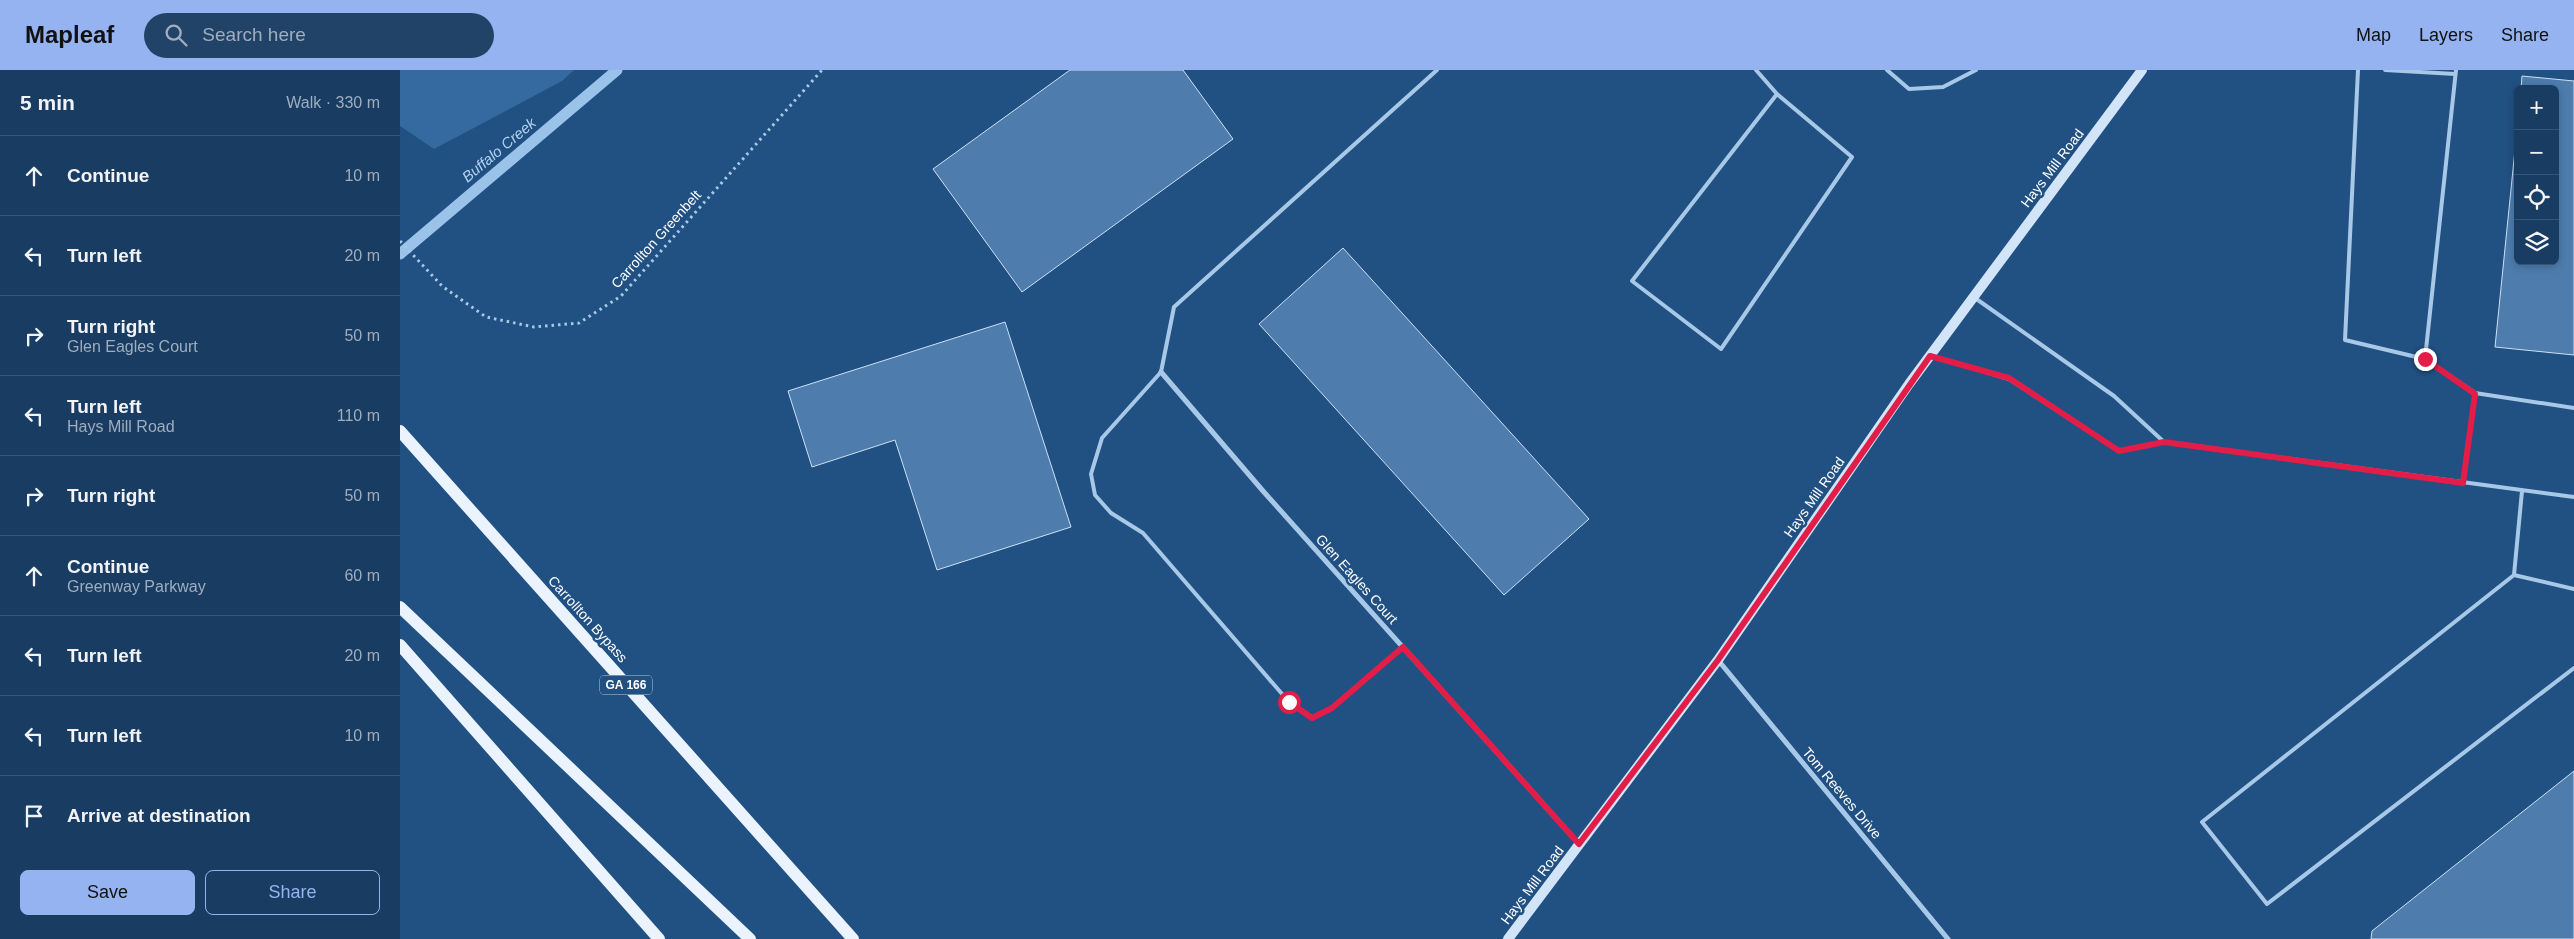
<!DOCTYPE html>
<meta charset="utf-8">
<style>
:root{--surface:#193c62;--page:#224368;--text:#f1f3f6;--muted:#9fadbe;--line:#375677;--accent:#95b2f1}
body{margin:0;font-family:Helvetica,sans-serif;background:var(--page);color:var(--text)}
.controls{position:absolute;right:15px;top:15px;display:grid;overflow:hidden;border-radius:8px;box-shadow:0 2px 8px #0003}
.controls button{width:45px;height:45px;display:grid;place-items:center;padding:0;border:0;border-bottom:1px solid var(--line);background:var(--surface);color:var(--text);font:25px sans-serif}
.stop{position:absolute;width:15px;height:15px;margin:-11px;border:4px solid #e11d48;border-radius:50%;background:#fff}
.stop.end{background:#e11d48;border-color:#fff;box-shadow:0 1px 5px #0008}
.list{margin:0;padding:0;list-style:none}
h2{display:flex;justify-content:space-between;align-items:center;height:65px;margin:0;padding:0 20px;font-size:21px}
h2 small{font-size:16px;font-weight:400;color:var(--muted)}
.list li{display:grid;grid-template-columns:32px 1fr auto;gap:15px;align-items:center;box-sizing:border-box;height:80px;padding:0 20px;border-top:1px solid var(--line)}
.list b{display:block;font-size:19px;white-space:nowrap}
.list p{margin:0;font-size:16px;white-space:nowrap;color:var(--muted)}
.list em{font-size:16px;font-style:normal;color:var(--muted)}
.actions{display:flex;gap:10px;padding:15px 20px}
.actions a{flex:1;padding:11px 0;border:1px solid var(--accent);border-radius:8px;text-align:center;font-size:18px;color:var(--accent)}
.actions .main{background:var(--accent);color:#111}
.icon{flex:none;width:28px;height:28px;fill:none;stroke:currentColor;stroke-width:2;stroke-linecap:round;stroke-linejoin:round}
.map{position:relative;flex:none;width:2174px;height:869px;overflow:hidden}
header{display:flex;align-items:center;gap:30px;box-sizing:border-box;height:70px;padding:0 25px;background:var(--accent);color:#111}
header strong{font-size:24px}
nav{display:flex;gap:28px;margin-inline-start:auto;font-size:18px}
.search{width:350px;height:45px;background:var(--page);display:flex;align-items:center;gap:12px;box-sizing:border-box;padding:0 18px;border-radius:28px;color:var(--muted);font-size:19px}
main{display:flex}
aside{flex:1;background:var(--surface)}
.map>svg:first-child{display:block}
</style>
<header>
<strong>Mapleaf</strong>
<div class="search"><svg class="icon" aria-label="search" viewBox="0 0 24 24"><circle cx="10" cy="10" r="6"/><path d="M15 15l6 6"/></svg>Search here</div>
<nav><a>Map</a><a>Layers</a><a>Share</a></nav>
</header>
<main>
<aside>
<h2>5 min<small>Walk · 330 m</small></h2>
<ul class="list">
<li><svg class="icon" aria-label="ahead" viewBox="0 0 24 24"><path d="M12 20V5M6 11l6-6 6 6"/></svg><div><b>Continue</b></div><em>10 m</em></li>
<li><svg class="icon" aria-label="left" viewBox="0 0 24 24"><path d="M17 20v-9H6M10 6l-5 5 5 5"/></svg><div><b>Turn left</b></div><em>20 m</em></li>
<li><svg class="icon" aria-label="right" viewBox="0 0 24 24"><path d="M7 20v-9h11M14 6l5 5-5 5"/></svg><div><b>Turn right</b><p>Glen Eagles Court</p></div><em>50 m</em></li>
<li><svg class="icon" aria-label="left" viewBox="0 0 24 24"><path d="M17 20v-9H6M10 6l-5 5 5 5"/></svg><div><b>Turn left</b><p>Hays Mill Road</p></div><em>110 m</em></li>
<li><svg class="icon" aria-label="right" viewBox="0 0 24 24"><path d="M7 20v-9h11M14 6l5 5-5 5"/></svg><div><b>Turn right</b></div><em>50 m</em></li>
<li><svg class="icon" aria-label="ahead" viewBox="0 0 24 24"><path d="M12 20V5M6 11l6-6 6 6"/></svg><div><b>Continue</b><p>Greenway Parkway</p></div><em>60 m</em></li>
<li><svg class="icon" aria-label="left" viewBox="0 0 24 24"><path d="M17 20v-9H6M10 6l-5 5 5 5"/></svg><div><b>Turn left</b></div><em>20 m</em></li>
<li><svg class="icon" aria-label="left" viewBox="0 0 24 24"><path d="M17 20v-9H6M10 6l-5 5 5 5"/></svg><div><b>Turn left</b></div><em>10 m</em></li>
<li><svg class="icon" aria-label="arrive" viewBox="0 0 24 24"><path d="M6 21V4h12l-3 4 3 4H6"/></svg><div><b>Arrive at destination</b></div></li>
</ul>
<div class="actions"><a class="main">Save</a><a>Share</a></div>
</aside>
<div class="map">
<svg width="2174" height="869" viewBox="0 0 2174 869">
<rect width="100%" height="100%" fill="#215083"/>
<path fill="#346aa0" d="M0,0H174L162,11L34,79L0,56Z"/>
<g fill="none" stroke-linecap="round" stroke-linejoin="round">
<path stroke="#9bc3ea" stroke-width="11" d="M0,184L217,0"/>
</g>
<path fill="#4d7cad" stroke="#cce1f6" d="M670,0H783L833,69L622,222L533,99Z
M2122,6L2174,11V285L2095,277L2118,50V191H2155V19H2121Z
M943,178L1189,449L1104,525L859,254Z
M605,252L671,457L537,500L495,370L412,397L388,321Z
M2174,701V869H1971L1972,861Z"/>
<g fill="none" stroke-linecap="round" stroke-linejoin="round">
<path stroke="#a8c8e8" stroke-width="3" stroke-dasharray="2.5 4" stroke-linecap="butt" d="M0,171L42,216L86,247L134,257L179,253L221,226L422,0"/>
<path stroke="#a8c8e8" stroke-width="4" d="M1356,0L1377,24L1452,87L1321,279L1232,211L1377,24
M1487,0L1509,19L1543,17L1576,0
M1958,0L1945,270L2025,289L2056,0
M1985,0L2055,4
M1532,286L1609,309L1719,381L1764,372L1714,326L1575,228
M2025,289L2075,323
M1764,372L2174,427
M2063,413L2075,323L2174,338
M2122,421L2114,505L1802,752L1867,834L2174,598
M2114,505L2174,519
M1003,577L932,638L912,648L889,632L743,463L711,443L695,425L691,404L702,368L761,302L774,237L1037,0"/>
<path stroke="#a8c8e8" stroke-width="5" d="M761,302L863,421L1179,774
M1318,590L1548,869"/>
<path stroke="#d2e4f7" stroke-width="10" d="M1108,869L1318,590L1509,314L1742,0"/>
<path stroke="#eaf3fe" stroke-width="12" d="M0,361L453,869
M0,537L350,869
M0,575L259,869"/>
</g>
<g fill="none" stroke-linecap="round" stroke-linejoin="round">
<path stroke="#e11d48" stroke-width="6" d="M889,632L912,648L932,638L1003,577L1179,774L1318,590L1530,286L1609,308L1719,381L1764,372L2063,413L2075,324L2025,289"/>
</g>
<g text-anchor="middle" stroke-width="5" stroke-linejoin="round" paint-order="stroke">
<rect fill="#215083" stroke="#bccada" stroke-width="1" x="200" y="605.5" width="52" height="19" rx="4"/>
<g font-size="12" font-weight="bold" fill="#fff">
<text x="226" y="619">GA 166</text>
</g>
<g font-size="14" fill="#fff" stroke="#215083">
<text transform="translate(1652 98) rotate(-53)" y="5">Hays Mill Road</text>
<text transform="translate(256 169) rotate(-48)" y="5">Carrollton Greenbelt</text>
<text transform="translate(1414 427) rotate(-55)" y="5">Hays Mill Road</text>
<text transform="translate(957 509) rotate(48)" y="5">Glen Eagles Court</text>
<text transform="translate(188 549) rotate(48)" y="5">Carrollton Bypass</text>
<text transform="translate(1442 723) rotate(50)" y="5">Tom Reeves Drive</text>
<text transform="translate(1132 815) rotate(-53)" y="5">Hays Mill Road</text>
</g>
<g font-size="15" font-style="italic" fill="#b3d2f0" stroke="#215083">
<text transform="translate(99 80) rotate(-40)" y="5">Buffalo Creek</text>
</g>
</g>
</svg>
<div class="controls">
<button>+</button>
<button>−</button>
<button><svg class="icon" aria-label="locate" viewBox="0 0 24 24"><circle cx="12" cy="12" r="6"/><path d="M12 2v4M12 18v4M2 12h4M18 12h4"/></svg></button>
<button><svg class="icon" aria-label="layers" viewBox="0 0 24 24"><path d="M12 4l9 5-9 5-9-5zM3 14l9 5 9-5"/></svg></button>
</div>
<div class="stop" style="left:889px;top:632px"></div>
<div class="stop end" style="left:2025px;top:289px"></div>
</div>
</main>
